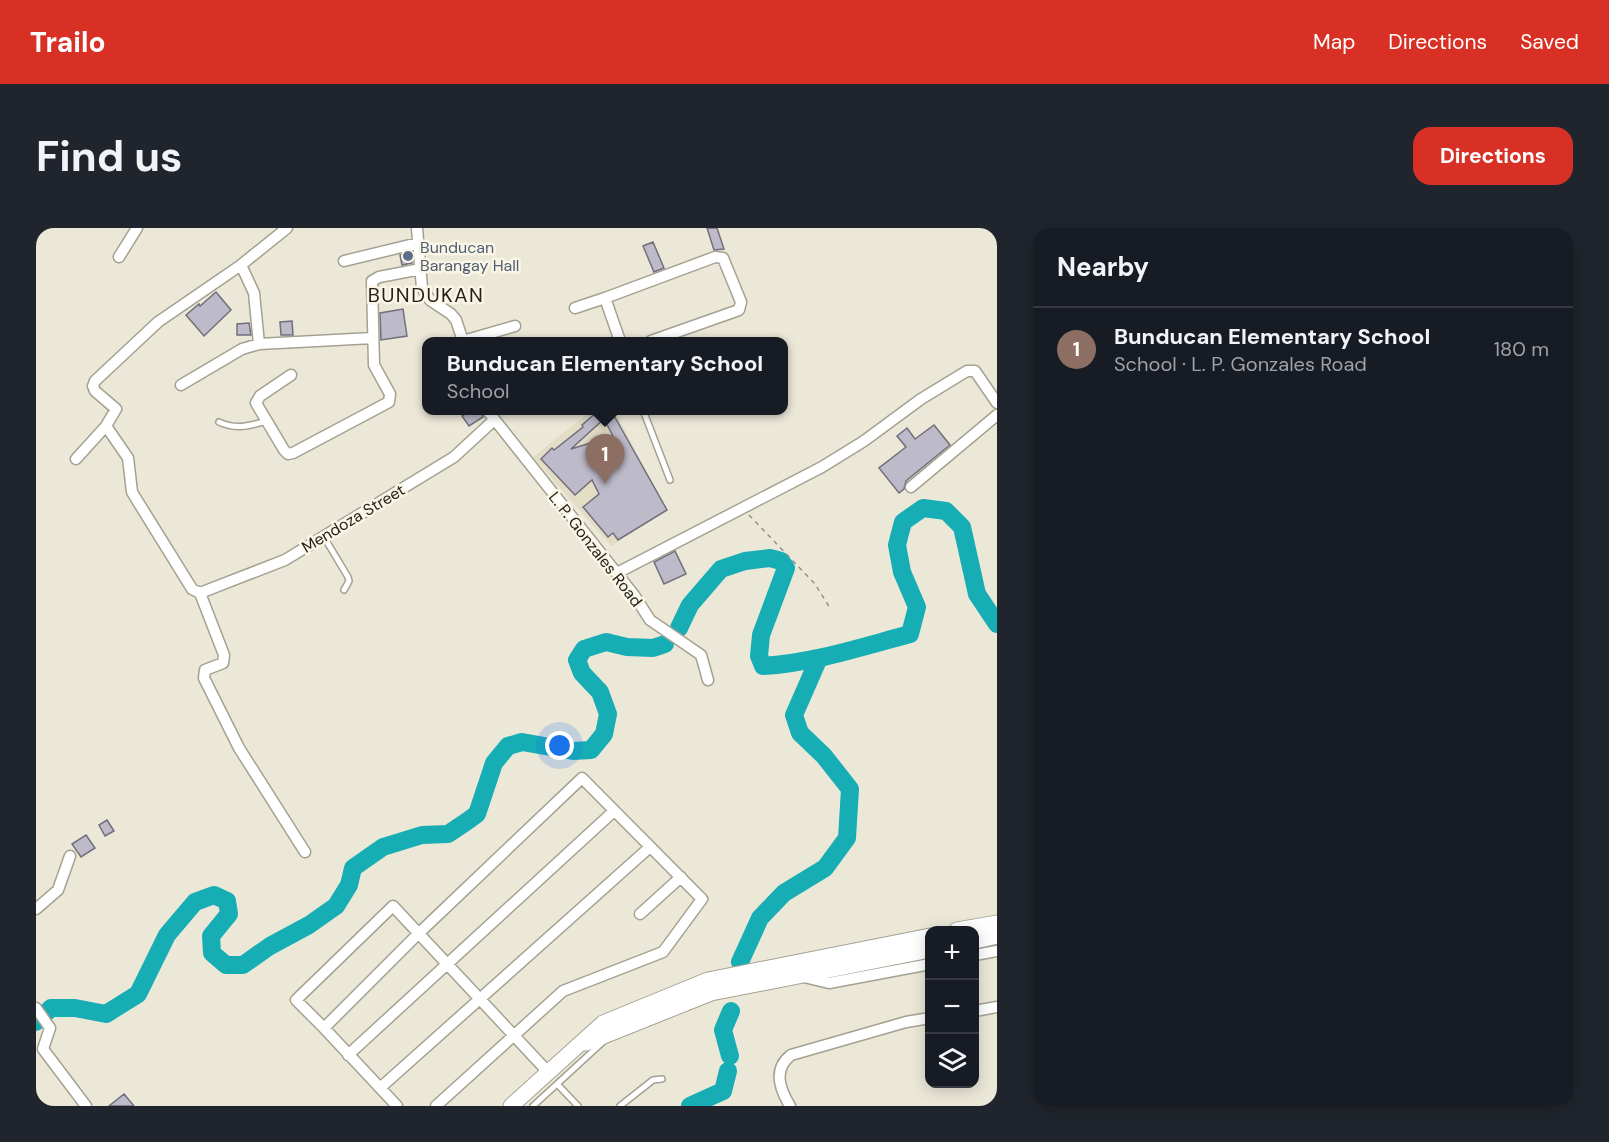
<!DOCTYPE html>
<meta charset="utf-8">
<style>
:root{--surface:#171b24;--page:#20242c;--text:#f1f3f6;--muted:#9ea1a6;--line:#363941;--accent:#d93025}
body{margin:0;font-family:"DM Sans",sans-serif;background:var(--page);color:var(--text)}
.controls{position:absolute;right:18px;bottom:18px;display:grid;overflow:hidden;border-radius:12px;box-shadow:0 3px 15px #0003}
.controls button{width:54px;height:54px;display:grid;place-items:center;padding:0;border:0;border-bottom:2px solid var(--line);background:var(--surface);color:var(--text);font:30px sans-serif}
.you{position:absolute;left:524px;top:518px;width:21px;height:21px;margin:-15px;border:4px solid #fff;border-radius:50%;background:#1a73e8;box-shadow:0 0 0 9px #1a73e833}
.badge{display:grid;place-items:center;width:39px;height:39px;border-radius:50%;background:var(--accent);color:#fff;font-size:20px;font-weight:700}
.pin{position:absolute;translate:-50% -50px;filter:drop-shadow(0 2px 3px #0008)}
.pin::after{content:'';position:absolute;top:32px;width:21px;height:18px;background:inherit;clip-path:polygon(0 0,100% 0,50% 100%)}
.popup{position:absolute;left:386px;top:109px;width:366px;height:78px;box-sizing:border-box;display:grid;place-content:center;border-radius:12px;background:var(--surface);filter:drop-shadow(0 2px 4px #0005);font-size:20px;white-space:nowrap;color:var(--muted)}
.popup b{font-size:22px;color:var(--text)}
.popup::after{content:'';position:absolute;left:50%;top:100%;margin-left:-12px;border:12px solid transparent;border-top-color:var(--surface)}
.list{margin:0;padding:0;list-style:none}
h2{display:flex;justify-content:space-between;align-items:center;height:78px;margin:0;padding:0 24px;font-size:26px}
h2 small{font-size:20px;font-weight:400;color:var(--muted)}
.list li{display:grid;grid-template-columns:39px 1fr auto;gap:18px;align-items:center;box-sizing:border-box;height:84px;padding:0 24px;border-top:2px solid var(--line)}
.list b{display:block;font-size:22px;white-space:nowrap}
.list p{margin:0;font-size:20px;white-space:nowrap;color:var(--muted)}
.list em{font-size:20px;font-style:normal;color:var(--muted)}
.icon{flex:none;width:33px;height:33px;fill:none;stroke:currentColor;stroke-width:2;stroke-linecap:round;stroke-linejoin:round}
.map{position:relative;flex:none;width:961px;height:878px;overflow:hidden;border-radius:18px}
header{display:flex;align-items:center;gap:36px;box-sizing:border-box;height:84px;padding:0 30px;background:var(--accent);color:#fff}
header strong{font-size:28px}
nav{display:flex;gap:33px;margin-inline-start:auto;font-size:21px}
.intro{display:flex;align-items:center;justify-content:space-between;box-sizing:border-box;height:144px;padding:0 36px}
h1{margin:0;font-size:42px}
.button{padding:15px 27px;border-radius:18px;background:var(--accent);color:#fff;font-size:21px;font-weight:700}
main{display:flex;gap:36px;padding:0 36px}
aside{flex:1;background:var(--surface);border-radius:18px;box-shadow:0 3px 15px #0003}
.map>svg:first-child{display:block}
</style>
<header>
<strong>Trailo</strong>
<nav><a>Map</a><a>Directions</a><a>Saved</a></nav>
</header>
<div class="intro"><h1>Find us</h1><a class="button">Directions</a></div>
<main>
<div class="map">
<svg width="961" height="878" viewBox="0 0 961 878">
<rect width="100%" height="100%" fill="#ece8d8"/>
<path fill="#e3ddc6" d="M555,183H579L631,283L575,318L497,229Z"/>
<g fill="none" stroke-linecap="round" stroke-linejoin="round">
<path stroke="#16aeb4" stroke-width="18" d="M643,400L654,377L685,341L709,333L734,330L745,333L750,340L725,407L723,428L727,438C777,435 825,419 874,406L881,379L866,344L861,317L867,294L887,280L910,283L926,299L941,366L961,396
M704,734L724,690L748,665L789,640L811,610L814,561L788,528L764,505L758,487L783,430
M0,794L15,780H39L70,786L102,766L131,707L159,674L178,667L191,673L193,686L175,708L176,725L190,737H207L234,718L273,697L300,678L313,657L317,640L347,619L386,607L412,606L430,594L441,586L458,535L472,518L486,514L537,523L555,522L568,506L572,486L564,464L546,445L541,432L548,421L570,414L591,419L617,420L629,416
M694,828L687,802L695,783
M654,878L687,863L692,843"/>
</g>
<path fill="#bdbac9" stroke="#726e7c" stroke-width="1.5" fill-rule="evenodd" d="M671,0H681L688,21L678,22Z
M617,14L628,40L618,44L607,18Z
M375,24L376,35L366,37L364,27Z
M180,64L195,82L168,108L150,87L163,76L164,78Z
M367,81L371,108L345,112L344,85Z
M256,93L257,107H245L244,94Z
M213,95L215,107H201V96Z
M434,183H444L447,189L433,198L426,188Z
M562,183H577L576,184L631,282L582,312L577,305L572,309L547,279L563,266L556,252L539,267L505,231L516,220L518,222L547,199L546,197ZM568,191L577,208L535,221Z
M898,197L914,217L870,253L868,261L863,265L843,240L870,219L861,208L871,200L879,211Z
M639,323L650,346L628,356L618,334Z
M71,592L78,603L69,608L63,597Z
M50,607L59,620L45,629L36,616Z
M88,866L98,878H73Z"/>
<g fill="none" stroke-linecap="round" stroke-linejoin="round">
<defs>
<path id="service" d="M607,182L634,252
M183,194C200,202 213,198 231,193
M288,309L312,349L313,353L308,362
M521,856L542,878
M497,878L569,812
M584,878L617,852L626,851"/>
<path id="minor" d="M251,0L205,37L122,94L59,153L57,158L59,163L80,181L70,198L92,230L96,264L99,269L156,361L164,365L188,427L187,435L169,442L168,450L203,520L269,624
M381,0L386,60L394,72L415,86L420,92L427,113
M83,29L101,0
M308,33L382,15
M205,37L218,65L223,116
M569,70L679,29L687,30L705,74L703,82L615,113
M539,80L569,70L584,113
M427,113L479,98
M255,147L224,168L220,175L248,222L252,226L257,225L353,174L354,166L338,137L336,53L343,49L385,41
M145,157L206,121L223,116L337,110
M451,182L598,367L614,392L665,427L672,452
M40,231L70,198
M875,259L961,187
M581,345L786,239L828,213L885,171L931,143H939L961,175
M164,365L249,332L418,229L457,193
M0,681L22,662L34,628
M604,686L645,649
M939,727L961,723
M768,749L793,755L894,736
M0,780L14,800L7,821L50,878
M939,783L961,779
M288,800L382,706L546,550L666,671L627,724L527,763L400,878
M312,827L578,583
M344,860L614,619
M361,878L288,800L260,772L357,678L512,844
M754,878C743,860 737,841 755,827L870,794L894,790"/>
<path id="secondary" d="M921,702L961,695
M939,713L961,708
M550,815L675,765L894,722
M475,878L567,795L672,752L894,708"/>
</defs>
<use href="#service" stroke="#a5a192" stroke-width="8"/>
<use href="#minor" stroke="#a5a192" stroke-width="13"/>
<use href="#secondary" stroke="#a5a192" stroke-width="17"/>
<path stroke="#949186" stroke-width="1.5" stroke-dasharray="4.5 4.5" stroke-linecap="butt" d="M713,287L779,356L794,380"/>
<use href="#service" stroke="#fff" stroke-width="5"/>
<use href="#minor" stroke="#fff" stroke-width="10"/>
<use href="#secondary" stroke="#fff" stroke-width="15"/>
</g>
<circle fill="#5c6f8a" stroke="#faf5e5" stroke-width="2" cx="372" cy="28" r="6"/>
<g text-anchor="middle" stroke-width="5" stroke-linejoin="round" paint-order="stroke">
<g font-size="16" fill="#4e5e75" stroke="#faf5e5" text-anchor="start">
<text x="384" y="25">Bunducan<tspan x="384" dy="18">Barangay Hall</tspan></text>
</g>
<g font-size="16" fill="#22211b" stroke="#faf5e5">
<text transform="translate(317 290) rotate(-31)" y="6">Mendoza Street</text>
<text transform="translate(560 321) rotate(52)" y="6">L. P. Gonzales Road</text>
</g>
<g font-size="20" letter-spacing="1.5" fill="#22211b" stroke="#faf5e5">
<text x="390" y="74">BUNDUKAN</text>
</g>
</g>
</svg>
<div class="controls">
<button>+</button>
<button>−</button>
<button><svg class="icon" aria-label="layers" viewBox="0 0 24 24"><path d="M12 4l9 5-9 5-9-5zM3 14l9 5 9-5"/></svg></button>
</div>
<div class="you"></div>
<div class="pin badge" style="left:569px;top:256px;background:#8d6e63">1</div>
<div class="popup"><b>Bunducan Elementary School</b>School</div>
</div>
<aside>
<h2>Nearby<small></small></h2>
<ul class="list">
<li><span class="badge" style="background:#8d6e63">1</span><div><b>Bunducan Elementary School</b><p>School · L. P. Gonzales Road</p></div><em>180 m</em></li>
</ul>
</aside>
</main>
